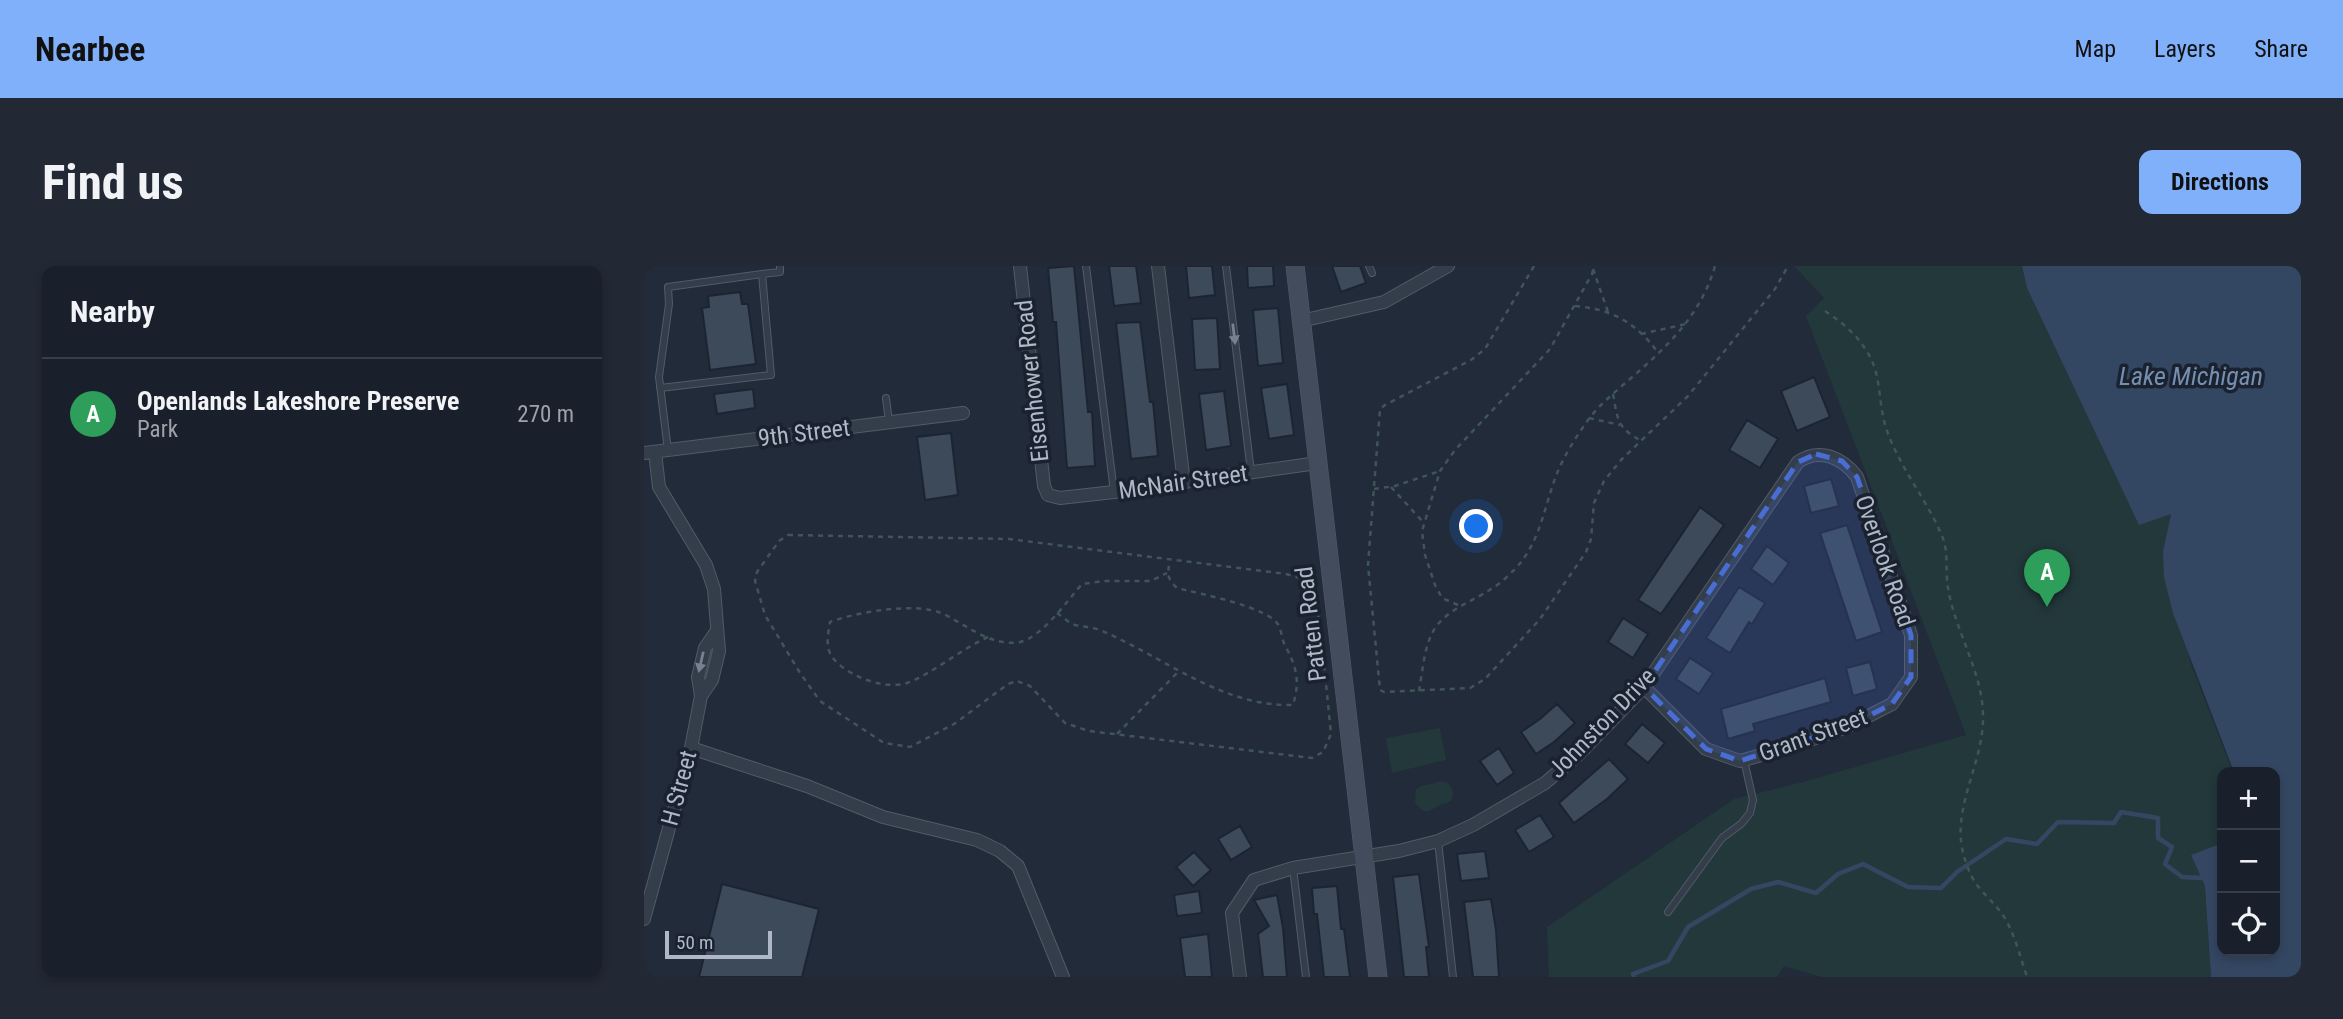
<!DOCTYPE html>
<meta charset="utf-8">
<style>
:root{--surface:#19202c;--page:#222834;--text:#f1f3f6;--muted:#9fa3a9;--line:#373e48;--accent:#80b0fa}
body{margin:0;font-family:"Roboto Condensed",sans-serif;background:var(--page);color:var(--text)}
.controls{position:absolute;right:21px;bottom:21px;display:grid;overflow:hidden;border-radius:14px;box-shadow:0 4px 10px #0003}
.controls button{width:63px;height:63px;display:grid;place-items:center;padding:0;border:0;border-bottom:2px solid var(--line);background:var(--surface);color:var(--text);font:35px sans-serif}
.scale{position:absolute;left:21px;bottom:18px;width:107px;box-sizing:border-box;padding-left:7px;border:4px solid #afb8c6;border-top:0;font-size:19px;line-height:24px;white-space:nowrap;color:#afb8c6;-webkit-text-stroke:5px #1a222f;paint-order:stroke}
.you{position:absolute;left:833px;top:261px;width:24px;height:24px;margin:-18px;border:5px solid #fff;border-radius:50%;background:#1a73e8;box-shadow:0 0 0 10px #1a73e833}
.badge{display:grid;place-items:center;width:46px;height:46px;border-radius:50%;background:var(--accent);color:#fff;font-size:23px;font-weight:700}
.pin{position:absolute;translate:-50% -58px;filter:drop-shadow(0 2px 4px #0008)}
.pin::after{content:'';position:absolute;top:37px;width:24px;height:21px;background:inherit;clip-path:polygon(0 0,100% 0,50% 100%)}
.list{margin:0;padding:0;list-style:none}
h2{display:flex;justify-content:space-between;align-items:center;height:91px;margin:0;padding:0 28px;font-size:30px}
h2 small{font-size:23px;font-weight:400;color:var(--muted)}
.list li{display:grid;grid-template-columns:46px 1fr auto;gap:21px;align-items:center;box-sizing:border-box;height:112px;padding:0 28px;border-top:2px solid var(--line)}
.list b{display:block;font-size:26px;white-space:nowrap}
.list p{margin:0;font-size:23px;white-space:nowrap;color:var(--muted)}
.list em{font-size:23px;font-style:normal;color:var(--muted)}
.icon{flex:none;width:38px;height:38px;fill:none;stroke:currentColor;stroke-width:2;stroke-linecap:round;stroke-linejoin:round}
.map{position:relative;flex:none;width:1657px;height:711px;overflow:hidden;border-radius:14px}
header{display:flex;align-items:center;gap:42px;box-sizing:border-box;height:98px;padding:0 35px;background:var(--accent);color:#111}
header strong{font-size:33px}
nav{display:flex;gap:38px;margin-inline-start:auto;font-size:24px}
.intro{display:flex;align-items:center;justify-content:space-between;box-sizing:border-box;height:168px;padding:0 42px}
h1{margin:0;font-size:49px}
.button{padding:18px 32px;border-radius:14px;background:var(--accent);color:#111;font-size:24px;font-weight:700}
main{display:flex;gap:42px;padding:0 42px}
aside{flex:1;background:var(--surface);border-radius:14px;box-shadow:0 4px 10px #0003}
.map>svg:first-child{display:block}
</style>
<header>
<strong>Nearbee</strong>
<nav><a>Map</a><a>Layers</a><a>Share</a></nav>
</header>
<div class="intro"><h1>Find us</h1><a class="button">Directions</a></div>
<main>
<aside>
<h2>Nearby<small></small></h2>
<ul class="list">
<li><span class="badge" style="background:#2e9e5b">A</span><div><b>Openlands Lakeshore Preserve</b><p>Park</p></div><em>270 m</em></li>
</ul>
</aside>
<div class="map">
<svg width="1657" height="711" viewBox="0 0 1657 711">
<rect width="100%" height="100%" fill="#212b3a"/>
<path fill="#23383b" d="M1150,0H1378L1383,22L1495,258L1527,247L1519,285L1547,398L1589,506H1578V577L1547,589L1561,620L1567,711H1178L1140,700L1133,711H905L903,661L1090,533L1159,516L1322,469L1162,50L1180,32Z
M796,462L802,494L748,507L742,472Z
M795,515C807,516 812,524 807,535C803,537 799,538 796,539C785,545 780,550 771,536L772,524C780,516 787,520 795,515Z"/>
<path fill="#344762" d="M1378,0H1657V711H1567L1561,620L1547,589L1578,577V685H1631V506H1590L1529,347L1520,311L1519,285L1527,248L1495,259L1383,22Z"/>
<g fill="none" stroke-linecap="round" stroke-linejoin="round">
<path stroke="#344762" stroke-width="4.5" d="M990,711L989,708L1024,695L1044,661L1107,623L1134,616L1172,627L1194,608L1219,598L1264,621L1297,622L1313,606L1362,573L1393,578L1414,556L1470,557L1477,546L1514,552V572L1528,581L1521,598L1538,611L1557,612"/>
</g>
<path fill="#3d4a59" stroke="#1c2431" stroke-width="2" d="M430,0L444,146H448L451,200L423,202L412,56H409L404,2Z
M465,0H492L497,37L470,40Z
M542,0H568L571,29L545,32Z
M603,0H629L630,20L604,22Z
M688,0H716L722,17L697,26Z
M96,26L98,38H104L112,98L66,104L58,42L65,41L64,30Z
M634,42L639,97L614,100L609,44Z
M573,52L576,103L551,104L548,53Z
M496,56L506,136H509L514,190L487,193L472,57Z
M1170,111L1186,151L1153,165L1137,125Z
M643,118L650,169L625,173L617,122Z
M109,123L111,142L73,148L70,128Z
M580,125L587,180L562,184L555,128Z
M1103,154L1134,173L1116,202L1085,184Z
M307,167L314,229L281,234L273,171Z
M1187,213L1195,240L1167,247L1160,220Z
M1056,241L1080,259L1017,348L994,334Z
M1203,259L1238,366L1212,375L1176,267Z
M1123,280L1145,297L1129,319L1107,303Z
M1095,321L1121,337L1108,358L1105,356L1086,387L1062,372Z
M979,352L1004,368L989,392L964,376Z
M1046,392L1069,407L1055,428L1032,413Z
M1226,396L1233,423L1209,430L1202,402Z
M1181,412L1187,436L1109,458L1111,465L1084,473L1077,443Z
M913,438L931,457L910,476L892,488L877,466L896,453Z
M998,458L1021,477L1004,497L981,478Z
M855,482L870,507L853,519L836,495Z
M965,493L984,513L963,533L930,557L915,537Z
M896,549L910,571L885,586L871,564Z
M596,560L608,581L587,594L574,573Z
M841,585L845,612L817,615L813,588Z
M550,586L567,604L549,620L532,601Z
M775,608L785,681H782L785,711H760L749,611Z
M78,618L175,643L158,711H55Z
M693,620L697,663H700L706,711H680L673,648H670L668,622Z
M555,625L558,647L533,650L530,629Z
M633,629L639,662L643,711H619L614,668L625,660L610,634Z
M847,633L852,664L855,711H829L820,636Z
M564,668L568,711H541L536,672Z"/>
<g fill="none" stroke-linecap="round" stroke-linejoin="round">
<defs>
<path id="lane" d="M442,0L470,226
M582,0L607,206
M725,0L728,7
M118,8L136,6V0
M16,122L127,109L118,8L24,21L25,38L15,111L24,185
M242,132L245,156
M794,575L809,711
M649,602L662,711
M1024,646L1078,572L1097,558L1106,547L1109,534L1100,494"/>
<path id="street" d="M376,0L400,220L404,229L416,232L470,226L673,197
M514,0L540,217
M657,55L740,36L804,0
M11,186L15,221L62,299L70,323L75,385L68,414L57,430
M0,187L319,147
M47,482L163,520L239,551L333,574L356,585L374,600L419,711
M0,653L47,482L57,430L54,411L61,382L72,366
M596,711L588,647L610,614L649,602L755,585L794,575L829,559L901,517L934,489L1000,421L1154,196C1176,181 1199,192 1213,211L1267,369V411L1248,438L1203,461L1146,481L1096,495L1062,483L1000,421"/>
<path id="secondary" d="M651,0L734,711"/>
</defs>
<use href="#lane" stroke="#525b68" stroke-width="8"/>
<use href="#street" stroke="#525b68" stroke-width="14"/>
<use href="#secondary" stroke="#525b68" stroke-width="19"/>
<path stroke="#405558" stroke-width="2.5" stroke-dasharray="5 5" stroke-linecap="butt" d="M890,0L841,83L827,94L741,139L736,143L724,299L736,424L740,426L826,422L841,413L896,353L942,286L947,273L950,237L960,215L977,194L1044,130L1131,23L1144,0
M949,3L964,46
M931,40C968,43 993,57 1015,88
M1181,45C1196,55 1210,66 1220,81C1239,107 1233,134 1242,162C1255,201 1282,232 1298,270C1305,285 1301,306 1304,322C1311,365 1339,407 1339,450C1340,492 1313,533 1317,575C1318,587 1325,609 1333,619C1343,632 1356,642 1363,656C1372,673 1377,693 1383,711
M997,68L1042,58
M969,128C974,155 973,161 997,175
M945,152L976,159
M747,221L780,257
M730,223L751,220L796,205
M144,269L365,273L642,308L663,314L669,324L676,358L687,468L679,486L668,492L445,465L421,457L386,420L373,415L364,418L310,458L266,481L240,477L176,435L156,407L121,349L111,315L113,306L135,275Z
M814,339L798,332L791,319L781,289L778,265L796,205L811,184L906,83L948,8L950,0
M413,347C419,351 425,357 431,359C440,361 449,361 458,365C520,391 578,441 649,439C656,415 653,403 642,381C638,375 638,367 635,360C626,341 556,328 533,322C523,313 523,308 526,295
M344,371C317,383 288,408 263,417C243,423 217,414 201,403C181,389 182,379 186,356C213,346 270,336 297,347C322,358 346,381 376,376C397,372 424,334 438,318L460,315H507L523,307
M775,425C779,404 780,375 794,358C809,341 829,335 847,323C856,318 865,309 872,302C896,276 900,242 912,210C919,191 932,171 944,154C955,139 971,126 986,113C1023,81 1057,49 1071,0
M473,468L534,406"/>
<use href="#lane" stroke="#343d4a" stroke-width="6"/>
<use href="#street" stroke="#343d4a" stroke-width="12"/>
<use href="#secondary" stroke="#424c5d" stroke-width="18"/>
</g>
<defs><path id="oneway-solid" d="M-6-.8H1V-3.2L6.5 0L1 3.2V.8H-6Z" transform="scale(1.75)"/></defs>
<g fill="#78818e">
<use href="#oneway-solid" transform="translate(590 68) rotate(83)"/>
<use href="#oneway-solid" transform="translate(57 396) rotate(103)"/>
</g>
<path fill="#496ed3" fill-opacity="0.2" stroke="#496ed3" stroke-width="5" stroke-dasharray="14 9" stroke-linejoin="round" d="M1172,188L1198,195L1213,211L1267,369V411L1248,438L1203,461L1096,495L1062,483L1000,421L1154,196Z"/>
<g text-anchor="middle" stroke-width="7" stroke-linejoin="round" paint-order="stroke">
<g font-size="24" fill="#afb8c6" stroke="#1a222f">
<text transform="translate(388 115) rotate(-96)" y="8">Eisenhower Road</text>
<text transform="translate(160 167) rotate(-7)" y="8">9th Street</text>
<text transform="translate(539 216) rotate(-8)" y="8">McNair Street</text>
<text transform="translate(1241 295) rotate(71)" y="8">Overlook Road</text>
<text transform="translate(667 358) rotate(-97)" y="8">Patten Road</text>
<text transform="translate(958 457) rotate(-46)" y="8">Johnston Drive</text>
<text transform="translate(1169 469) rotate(-20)" y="8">Grant Street</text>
<text transform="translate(35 522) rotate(-75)" y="8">H Street</text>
</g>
<g font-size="26" font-style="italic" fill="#768eb0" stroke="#1a222f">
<text x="1547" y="119">Lake Michigan</text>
</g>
</g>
</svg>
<div class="controls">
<button>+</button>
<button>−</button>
<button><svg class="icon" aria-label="locate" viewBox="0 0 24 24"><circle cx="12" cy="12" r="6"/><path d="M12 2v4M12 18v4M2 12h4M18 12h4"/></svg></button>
</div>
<div class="scale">50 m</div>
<div class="you"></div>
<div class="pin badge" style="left:1403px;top:341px;background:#2e9e5b">A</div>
</div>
</main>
